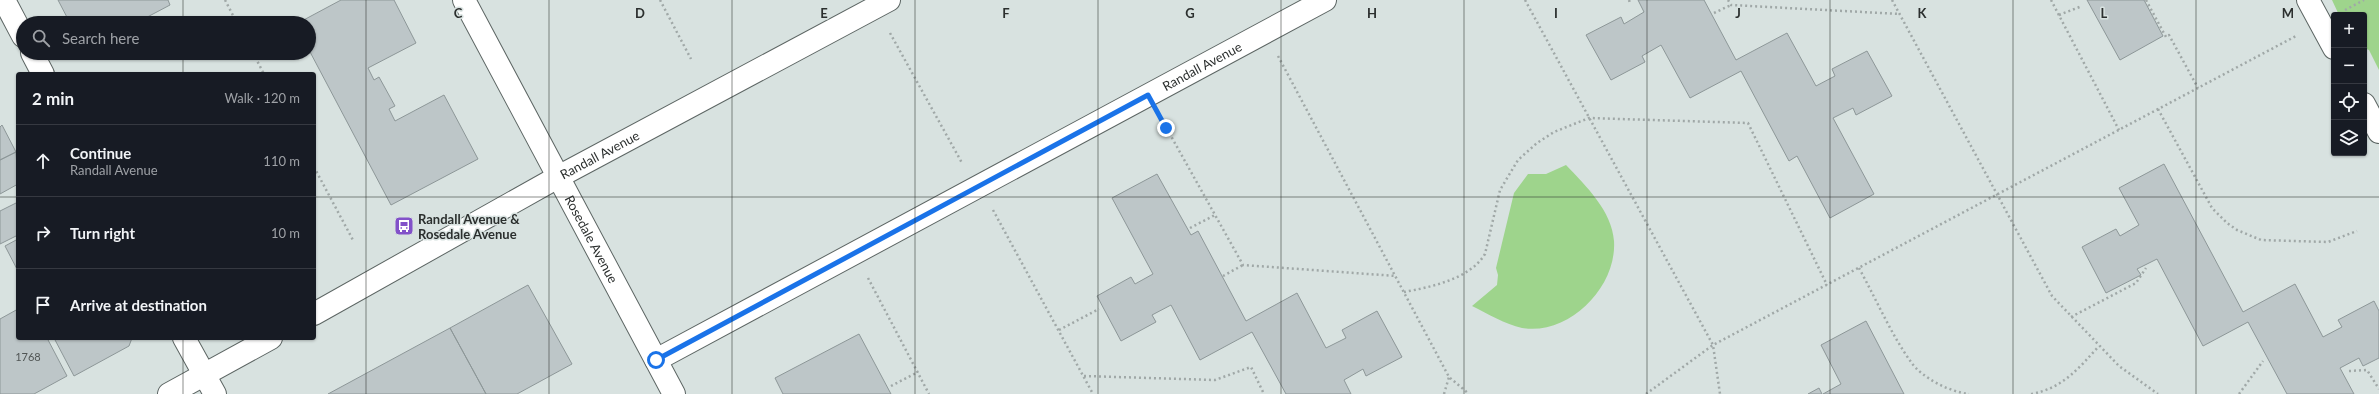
<!DOCTYPE html>
<meta charset="utf-8">
<style>
:root{--surface:#171b24;--page:#242831;--text:#f1f3f6;--muted:#9ea1a6;--line:#363941}
body{margin:0;font-family:Lato,sans-serif;background:var(--page);color:var(--text)}
.controls{position:absolute;right:12px;top:12px;display:grid;overflow:hidden;border-radius:4px;box-shadow:0 1px 3px #0004}
.controls button{width:36px;height:36px;display:grid;place-items:center;padding:0;border:0;border-bottom:1px solid var(--line);background:var(--surface);color:var(--text);font:20px sans-serif}
.stop{position:absolute;width:12px;height:12px;margin:-9px;border:3px solid #1a73e8;border-radius:50%;background:#fff}
.stop.end{background:#1a73e8;border-color:#fff;box-shadow:0 1px 4px #0008}
.list{margin:0;padding:0;list-style:none}
h2{display:flex;justify-content:space-between;align-items:center;height:52px;margin:0;padding:0 16px;font-size:17px}
h2 small{font-size:13px;font-weight:400;color:var(--muted)}
.list li{display:grid;grid-template-columns:26px 1fr auto;gap:12px;align-items:center;box-sizing:border-box;height:72px;padding:0 16px;border-top:1px solid var(--line)}
.list b{display:block;font-size:15px;white-space:nowrap}
.list p{margin:0;font-size:13px;white-space:nowrap;color:var(--muted)}
.list em{font-size:13px;font-style:normal;color:var(--muted)}
.icon{flex:none;width:22px;height:22px;fill:none;stroke:currentColor;stroke-width:2;stroke-linecap:round;stroke-linejoin:round}
.map{position:relative;flex:none;width:2379px;height:394px;overflow:hidden}
.search{position:absolute;background:var(--surface);box-shadow:0 1px 3px #0004;left:16px;top:16px;width:300px;height:44px;display:flex;align-items:center;gap:10px;box-sizing:border-box;padding:0 14px;border-radius:22px;color:var(--muted);font-size:15px}
.panel{position:absolute;background:var(--surface);box-shadow:0 1px 3px #0004;left:16px;top:72px;width:300px;height:268px;border-radius:4px}
.map>svg:first-child{display:block}
</style>
<div class="map">
<svg width="2379" height="394" viewBox="0 0 2379 394">
<rect width="100%" height="100%" fill="#d8e2e0"/>
<path fill="#9ed48c" d="M2332,0H2379V70L2369,50L2364,48V15H2339Z
M1566,165C1586,186 1612,211 1614,241C1617,287 1569,336 1522,328C1505,324 1488,314 1472,306L1497,285L1498,275L1496,268L1514,193L1528,174H1546Z"/>
<path fill="#bdc6c8" stroke="#8d9798" d="M58,0H168L170,5L136,23H70Z
M341,0H394L416,43L368,68L374,80L379,77L395,106L389,109L395,121L444,95L478,159L391,205L309,50V23H298Z
M1638,0H1704L1736,60L1787,33L1816,86L1835,76L1832,69L1867,51L1892,96L1856,115L1853,108L1833,118L1874,194L1830,218L1797,156L1789,161L1741,71L1690,98L1661,45L1642,56L1645,62L1611,80L1586,35L1621,17L1624,24L1644,12Z
M2087,0H2144L2163,36L2120,60Z
M2,125L16,152L0,160V127Z
M16,152L18,184L0,194V160Z
M2164,164L2243,312L2295,284L2323,337L2342,327L2338,320L2374,301L2379,311V358L2363,366L2359,358L2340,368L2354,394H2287L2248,322L2203,346L2157,259L2137,269L2141,275L2106,293L2082,247L2116,229L2120,236L2139,225L2119,188Z
M1157,174L1191,235L1198,231L1246,321L1297,293L1326,348L1346,338L1342,330L1377,311L1402,357L1366,376L1363,369L1344,380L1351,394H1286L1252,332L1200,360L1171,305L1152,315L1156,322L1121,341L1097,296L1131,277L1135,284L1153,274L1112,198Z
M18,202V235L0,244V211Z
M18,239V271L5,246Z
M528,285L572,364L517,394H486L450,328Z
M18,309V338H47L67,376L34,394H0V319Z
M1866,321L1904,394H1823L1841,384L1821,345Z
M450,328L486,394H328Z
M859,334L891,394H783L775,378Z
M54,338H132L129,346L74,376Z
M1819,388L1822,394H1808Z"/>
<g fill="none" stroke-linecap="round" stroke-linejoin="round">
<defs>
<g id="minor">
<path d="M4,0L23,36"/>
<path id="s1" d="M464,0L674,394"/>
<path d="M2308,0L2334,48"/>
<path d="M32,53L43,74"/>
<path d="M2364,104L2379,132"/>
<path id="s2" d="M314,314L558,177L889,0"/>
<path d="M184,338L215,394"/>
<path id="s3" d="M656,360L1325,0"/>
<path d="M169,394L271,338"/>
</g>
</defs>
<use href="#minor" stroke="#5d6664" stroke-width="24"/>
<path stroke="#a0a8a7" stroke-width="2.5" stroke-dasharray="2 3" stroke-linecap="butt" d="M225,0L237,23
M660,0L691,59
M1525,0L1713,345L1720,394
M1629,0L1630,3
M1728,0L1731,5L1900,14
M1892,0L2052,296L2119,366L2158,394
M2051,0L2119,130
M2146,0L2166,37L2169,35L2198,88
M2345,10L2364,0
M1714,13L1731,5
M2059,15L2082,6
M890,33L962,163
M253,53L264,74
M1278,56L1449,377L1469,394
M2158,109L2212,208L2227,223L2237,230L2261,240L2328,242L2357,231
M1162,120L1243,265L1396,276
M314,167L354,242
M993,210L1093,394
M1190,228L1215,215
M1859,268C1875,297 1892,336 1911,362C1922,378 1950,392 1969,394
M1223,276L1243,265
M868,278L929,394
M1404,292C1431,287 1470,279 1485,254L1500,190L1518,160L1537,143L1554,132L1589,118L1748,123L1827,285
M2071,317L2136,283L2146,268
M1059,330L1099,309
M2349,371L2367,370L2379,389
M1084,376L1215,380L1251,367L1264,394
M891,386L918,372
M1444,394L1449,377
M1646,394L1713,345L2296,36
M2031,394C2062,389 2079,368 2099,346
M2239,394L2263,361"/>
<use href="#minor" stroke="#fff" stroke-width="22"/>
</g>
<g fill="none" stroke-linecap="round" stroke-linejoin="round">
<path stroke="#1a73e8" stroke-width="5" d="M656,360L1148,95L1166,128"/>
</g>
<path fill="none" stroke="#2b2f2e" stroke-width="1" stroke-opacity="0.55" d="M183,0V23M366,0V394M549,0V394M732,0V394M915,0V394M1098,0V394M1281,0V394M1464,0V394M1647,0V394M1830,0V394M2013,0V394M2196,0V394M183,53V74M0,197H18M314,197H2379M183,338V394"/>
<defs>
<symbol id="bus-square" viewBox="-11 -11 22 22"><rect x="-9" y="-9" width="18" height="18" rx="4" fill="#8251c9" stroke="#d8e2e0"/><path d="M-5-6H5V4H4V6H2V4H-2V6H-4V4H-5ZM-3.5-4V0h7V-4ZM-3.5 1.2v1.5H-2V1.2ZM2 1.2v1.5H3.5V1.2Z" fill="#fff"/></symbol>
</defs>
<g fill-rule="evenodd">
<use href="#bus-square" x="393" y="215" width="22" height="22"/>
</g>
<g text-anchor="middle" stroke-width="3" stroke-linejoin="round" paint-order="stroke">
<g font-size="11" fill="#505554">
<text x="28" y="361">1768</text>
</g>
<g font-size="13" fill="#2b2f2e" stroke="#d8e2e0">
<text dy="5" stroke="none"><textPath href="#s3" startOffset="620">Randall Avenue</textPath></text>
<text dy="5" stroke="none"><textPath href="#s2" startOffset="327">Randall Avenue</textPath></text>
<text dy="5" stroke="none"><textPath href="#s1" startOffset="271">Rosedale Avenue</textPath></text>
</g>
<g font-size="13" font-weight="bold" fill="#2b2f2e" stroke="#d8e2e0" text-anchor="start">
<text x="418" y="224">Randall Avenue &amp;<tspan x="418" dy="15">Rosedale Avenue</tspan></text>
</g>
</g>
<g font-size="13" text-anchor="middle" font-weight="bold" fill="#2b2f2e" stroke="#d8e2e0" stroke-width="3" stroke-linejoin="round" paint-order="stroke">
<text x="458" y="18">C</text>
<text x="640" y="18">D</text>
<text x="824" y="18">E</text>
<text x="1006" y="18">F</text>
<text x="1190" y="18">G</text>
<text x="1372" y="18">H</text>
<text x="1556" y="18">I</text>
<text x="1738" y="18">J</text>
<text x="1922" y="18">K</text>
<text x="2104" y="18">L</text>
<text x="2288" y="18">M</text>
</g>
</svg>
<div class="controls">
<button>+</button>
<button>−</button>
<button><svg class="icon" aria-label="locate" viewBox="0 0 24 24"><circle cx="12" cy="12" r="6"/><path d="M12 2v4M12 18v4M2 12h4M18 12h4"/></svg></button>
<button><svg class="icon" aria-label="layers" viewBox="0 0 24 24"><path d="M12 4l9 5-9 5-9-5zM3 14l9 5 9-5"/></svg></button>
</div>
<div class="stop" style="left:656px;top:360px"></div>
<div class="stop end" style="left:1166px;top:128px"></div>
<div class="search"><svg class="icon" aria-label="search" viewBox="0 0 24 24"><circle cx="10" cy="10" r="6"/><path d="M15 15l6 6"/></svg>Search here</div>
<section class="panel">
<h2>2 min<small>Walk · 120 m</small></h2>
<ul class="list">
<li><svg class="icon" aria-label="ahead" viewBox="0 0 24 24"><path d="M12 20V5M6 11l6-6 6 6"/></svg><div><b>Continue</b><p>Randall Avenue</p></div><em>110 m</em></li>
<li><svg class="icon" aria-label="right" viewBox="0 0 24 24"><path d="M7 20v-9h11M14 6l5 5-5 5"/></svg><div><b>Turn right</b></div><em>10 m</em></li>
<li><svg class="icon" aria-label="arrive" viewBox="0 0 24 24"><path d="M6 21V4h12l-3 4 3 4H6"/></svg><div><b>Arrive at destination</b></div></li>
</ul>
</section>
</div>
